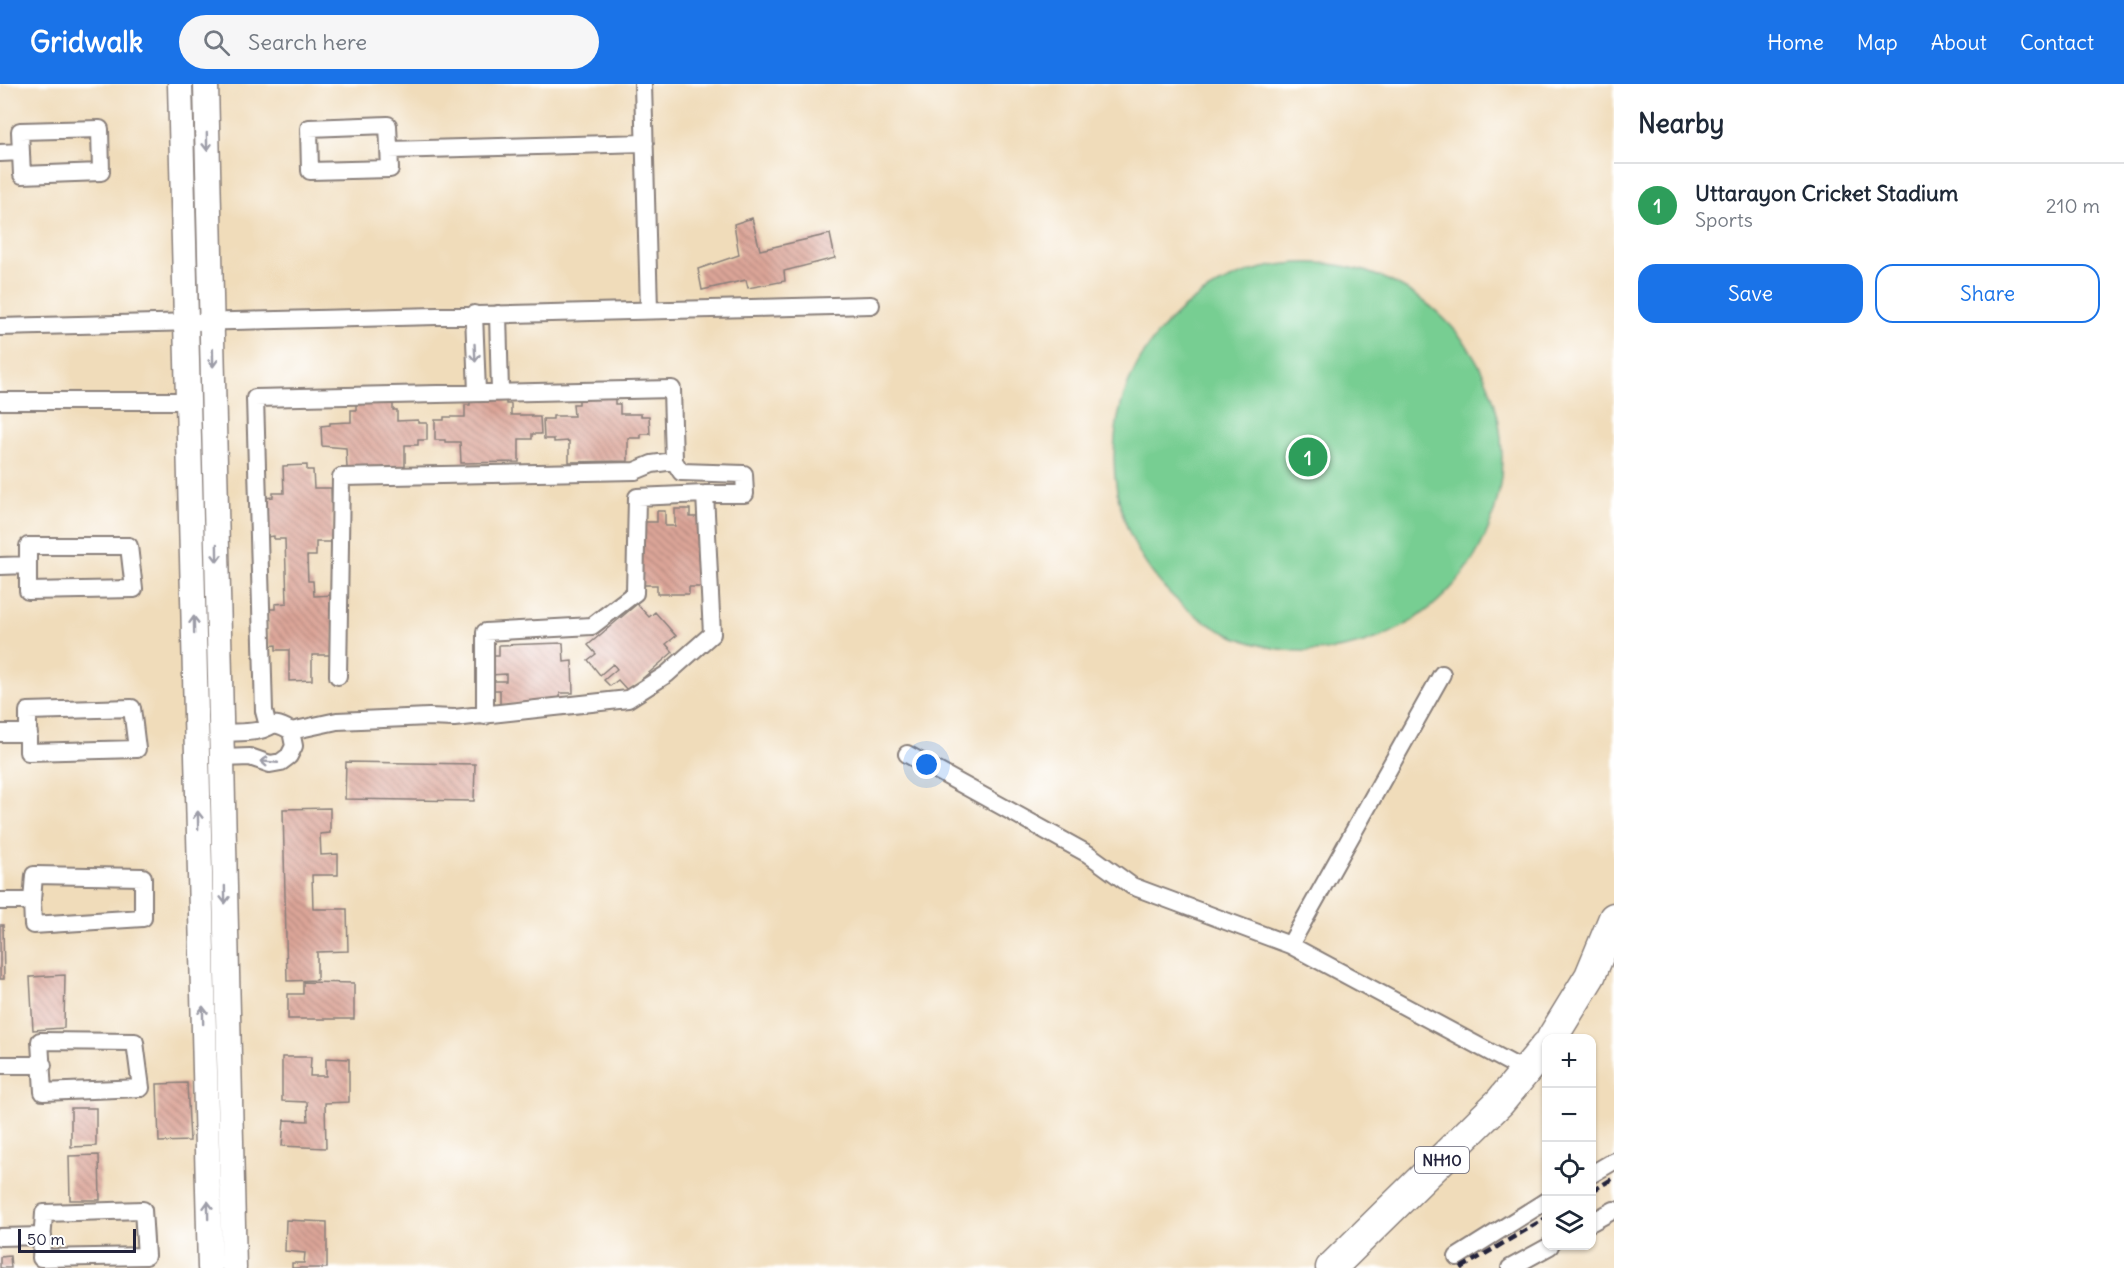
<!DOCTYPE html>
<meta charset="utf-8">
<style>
:root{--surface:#fff;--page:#f6f6f7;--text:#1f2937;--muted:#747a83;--line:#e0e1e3;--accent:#1a73e8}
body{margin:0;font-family:Delius,sans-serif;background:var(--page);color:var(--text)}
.controls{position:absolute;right:18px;bottom:18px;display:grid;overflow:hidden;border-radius:12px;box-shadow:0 2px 4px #0004}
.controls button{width:54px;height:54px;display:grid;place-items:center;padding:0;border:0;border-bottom:2px solid var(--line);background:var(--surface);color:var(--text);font:30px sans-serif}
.scale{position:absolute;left:18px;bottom:15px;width:118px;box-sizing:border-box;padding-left:6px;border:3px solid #22223b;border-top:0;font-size:16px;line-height:21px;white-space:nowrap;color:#22223b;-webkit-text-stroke:4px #fff;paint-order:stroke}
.you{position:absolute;left:927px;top:681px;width:21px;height:21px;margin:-15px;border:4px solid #fff;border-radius:50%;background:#1a73e8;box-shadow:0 0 0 9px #1a73e833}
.badge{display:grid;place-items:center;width:39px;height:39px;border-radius:50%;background:var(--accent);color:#fff;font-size:20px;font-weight:700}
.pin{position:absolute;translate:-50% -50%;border:3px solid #fff;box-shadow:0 2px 6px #0006}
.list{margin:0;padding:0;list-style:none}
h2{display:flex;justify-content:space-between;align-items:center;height:78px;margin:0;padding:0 24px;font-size:26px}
h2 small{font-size:20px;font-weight:400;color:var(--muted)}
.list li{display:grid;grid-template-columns:39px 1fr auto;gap:18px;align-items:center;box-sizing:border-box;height:84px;padding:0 24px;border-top:2px solid var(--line)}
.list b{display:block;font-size:22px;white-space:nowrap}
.list p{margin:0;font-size:20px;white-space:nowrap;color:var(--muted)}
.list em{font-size:20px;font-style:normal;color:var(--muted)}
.actions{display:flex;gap:12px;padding:18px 24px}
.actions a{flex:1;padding:14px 0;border:2px solid var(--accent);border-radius:18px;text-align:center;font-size:21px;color:var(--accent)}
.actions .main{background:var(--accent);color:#fff}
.icon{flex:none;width:33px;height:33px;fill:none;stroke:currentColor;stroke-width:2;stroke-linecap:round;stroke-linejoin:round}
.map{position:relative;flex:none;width:1614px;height:1184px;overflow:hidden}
header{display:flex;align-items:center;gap:36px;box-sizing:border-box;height:84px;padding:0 30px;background:var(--accent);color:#fff}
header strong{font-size:28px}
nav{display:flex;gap:33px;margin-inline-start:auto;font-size:21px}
.search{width:420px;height:54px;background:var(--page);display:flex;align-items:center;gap:15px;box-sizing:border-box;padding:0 21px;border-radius:33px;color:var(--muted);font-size:22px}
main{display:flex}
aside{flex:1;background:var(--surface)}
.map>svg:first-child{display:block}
</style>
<header>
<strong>Gridwalk</strong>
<div class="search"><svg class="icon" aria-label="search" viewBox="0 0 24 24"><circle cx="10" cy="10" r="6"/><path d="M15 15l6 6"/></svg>Search here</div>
<nav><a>Home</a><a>Map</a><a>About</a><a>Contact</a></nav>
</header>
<main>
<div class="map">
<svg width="1614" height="1184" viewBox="0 0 1614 1184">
<defs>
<pattern id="building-back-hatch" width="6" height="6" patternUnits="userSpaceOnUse" patternTransform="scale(1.5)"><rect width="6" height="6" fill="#dca598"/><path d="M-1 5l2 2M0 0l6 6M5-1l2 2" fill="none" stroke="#b2867d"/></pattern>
</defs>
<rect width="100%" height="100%" fill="#fff"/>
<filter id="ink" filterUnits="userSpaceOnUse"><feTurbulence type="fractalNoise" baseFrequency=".0167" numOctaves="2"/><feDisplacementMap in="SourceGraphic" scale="12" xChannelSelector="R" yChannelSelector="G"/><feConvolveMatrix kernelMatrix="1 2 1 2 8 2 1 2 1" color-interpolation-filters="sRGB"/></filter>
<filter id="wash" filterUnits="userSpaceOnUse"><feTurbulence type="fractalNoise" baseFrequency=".008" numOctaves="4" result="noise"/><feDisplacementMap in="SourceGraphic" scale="24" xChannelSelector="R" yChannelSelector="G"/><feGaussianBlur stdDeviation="1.35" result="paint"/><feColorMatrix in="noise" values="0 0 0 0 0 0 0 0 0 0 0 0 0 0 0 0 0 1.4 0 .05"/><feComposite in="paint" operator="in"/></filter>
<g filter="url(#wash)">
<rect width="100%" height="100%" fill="#f0dcba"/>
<path fill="#77ce92" stroke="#4c7866" stroke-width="1.5" d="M1114 373a194 194 0 1 1 388 0a194 194 0 1 1-388 0Z"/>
<g id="blocks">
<path fill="url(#building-back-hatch)" d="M752,134L760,166L830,150L835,174L784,187L785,197L748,204L746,196L702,206L698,185L739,171L734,140Z
M615,312V320H620V330H641V332H649L650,350H641V354H628V377L569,378V357L554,358V355H544L543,335H553V332H574L573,320H579V313Z
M470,313H506V320H511V331H532V333H540L541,350H532V355H519V378L461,379L460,358H445V356H435V336H444V333H465V321H470Z
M393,318V326H397V337L418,336V339H427V356H418V361H405V383L347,384L346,364L322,362L321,342L330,341V339L351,338V326H356V319Z
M307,381V386H313L314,404H331L333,458H316V472H307L308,497H313L314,512L334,511L335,571H312V596L289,597V566H276V561L269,562L268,525H275V520L287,519L285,455H274V452L266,453L265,414L273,413V409H284L283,382Z
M675,425H690V433H704L703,503H689V510H657V501H640L641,438H657V427H665V442H675Z
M637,520L649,533L655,528L676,552L666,560L673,568L628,607L618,596L610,602L604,596L617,585L613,580L600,591L588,576L596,570L588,561Z
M563,559L564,578L572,577L573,609H560L561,620L500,621V606H490V597H506V590L490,591L489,572H499V561Z
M346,678L475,680L474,717L345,715Z
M330,724V749L320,750L321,771L338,770V791H312L313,825H347L348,867L317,868V896L287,897L283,725Z
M0,841H3L4,895H0Z
M65,891L64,944L33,946L30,893Z
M303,898L354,899V935H288V910H303Z
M282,973H311L310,992H326V974L349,975V1018L325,1019L326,1064L282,1062L284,1036L308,1037L307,1018L282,1017Z
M187,999L190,1057L159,1058L157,1000Z
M71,1024H96V1062L71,1063Z
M99,1071L100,1116H70L69,1072Z
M286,1136L327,1138V1184H292V1179H304L305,1169L285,1167Z
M10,1172L11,1184H0V1173Z"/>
</g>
</g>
<g filter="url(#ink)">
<use href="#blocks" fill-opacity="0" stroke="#897f7a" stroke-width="1.5"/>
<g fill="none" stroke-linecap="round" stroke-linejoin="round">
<defs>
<path id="street" d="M643,0L649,226
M388,41L390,85L310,87L309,44Z
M100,45L101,88L22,91L20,47Z
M389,66L645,59
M0,69L21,68
M474,230L477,308
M498,230L500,308
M0,243L871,221
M0,317H188
M28,462H129L134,505L28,507Z
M0,482L28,481
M338,592L341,393L635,387L652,380L674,377
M132,624L137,665L28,668V627Z
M485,632V548L592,542L635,509L637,413L705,410
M0,649H29
M221,649C233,648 244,649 256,647C273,645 270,634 291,647L337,637L429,633L454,634L628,615L667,590L712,550L705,410H745L744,390L681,388L674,377L672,305L255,314L264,627L268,642
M907,670L1088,770L1132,802L1290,861L1527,988
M222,674L250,673L270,680L281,678L289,672L294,662L291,647
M34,791L143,793V834L33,841L32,817Z
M0,817H32
M1290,861L1442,590
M40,957L135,958L141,1004L43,1008Z
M0,981H43
M1592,1090L1614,1077
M143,1126L146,1172L41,1174L44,1129Z
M1592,1138L1614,1126
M0,1153L43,1152
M1457,1173L1546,1117
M1510,1184L1550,1162"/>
<path id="secondary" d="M180,0L210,1184
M206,0L234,1184"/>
<path id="highway" d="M1552,954L1590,892L1614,834
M1331,1184L1500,1018L1546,962"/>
</defs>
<use href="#street" stroke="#897f7a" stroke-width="20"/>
<use href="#secondary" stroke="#897f7a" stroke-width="27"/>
<use href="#highway" stroke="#897f7a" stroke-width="33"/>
<use href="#street" stroke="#fff" stroke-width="16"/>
<use href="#secondary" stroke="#fff" stroke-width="24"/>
<use href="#highway" stroke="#fff" stroke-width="30"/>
<path stroke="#22223b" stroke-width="4.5" stroke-dasharray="9 4.5" stroke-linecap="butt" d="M1592,1107L1614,1094
M1461,1184L1546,1134"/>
</g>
<defs><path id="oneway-shaft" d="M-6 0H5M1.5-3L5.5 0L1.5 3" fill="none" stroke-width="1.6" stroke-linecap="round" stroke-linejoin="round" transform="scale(1.5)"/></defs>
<g stroke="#9c9ca7">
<use href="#oneway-shaft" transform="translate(207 58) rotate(89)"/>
<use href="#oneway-shaft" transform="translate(475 269) rotate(87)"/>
<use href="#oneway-shaft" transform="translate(213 274) rotate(89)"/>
<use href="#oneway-shaft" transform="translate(217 469) rotate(89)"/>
<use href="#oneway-shaft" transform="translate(194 541) rotate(-91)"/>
<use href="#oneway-shaft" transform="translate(269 678) rotate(-175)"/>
<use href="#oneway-shaft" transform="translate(198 736) rotate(-91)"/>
<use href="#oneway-shaft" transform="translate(225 811) rotate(89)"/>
<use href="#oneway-shaft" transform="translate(203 931) rotate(-91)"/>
<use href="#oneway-shaft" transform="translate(208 1126) rotate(-91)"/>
</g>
</g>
<g text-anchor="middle" stroke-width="6" stroke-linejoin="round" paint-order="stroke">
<rect fill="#fff" stroke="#646476" stroke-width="1.5" x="1415" y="1063" width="54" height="26" rx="4.5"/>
<g font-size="16" font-weight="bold" fill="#22223b">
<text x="1442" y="1082">NH10</text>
</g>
</g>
</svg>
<div class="controls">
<button>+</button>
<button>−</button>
<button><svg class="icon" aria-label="locate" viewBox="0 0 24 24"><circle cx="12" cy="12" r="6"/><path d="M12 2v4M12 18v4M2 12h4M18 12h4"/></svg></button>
<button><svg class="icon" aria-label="layers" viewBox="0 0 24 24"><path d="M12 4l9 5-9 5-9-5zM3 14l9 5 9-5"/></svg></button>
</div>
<div class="scale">50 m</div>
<div class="you"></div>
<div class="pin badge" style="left:1308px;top:373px;background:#2e9e5b">1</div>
</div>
<aside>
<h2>Nearby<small></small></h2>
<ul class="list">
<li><span class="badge" style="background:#2e9e5b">1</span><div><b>Uttarayon Cricket Stadium</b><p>Sports</p></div><em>210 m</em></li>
</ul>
<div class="actions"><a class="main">Save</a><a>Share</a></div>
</aside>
</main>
